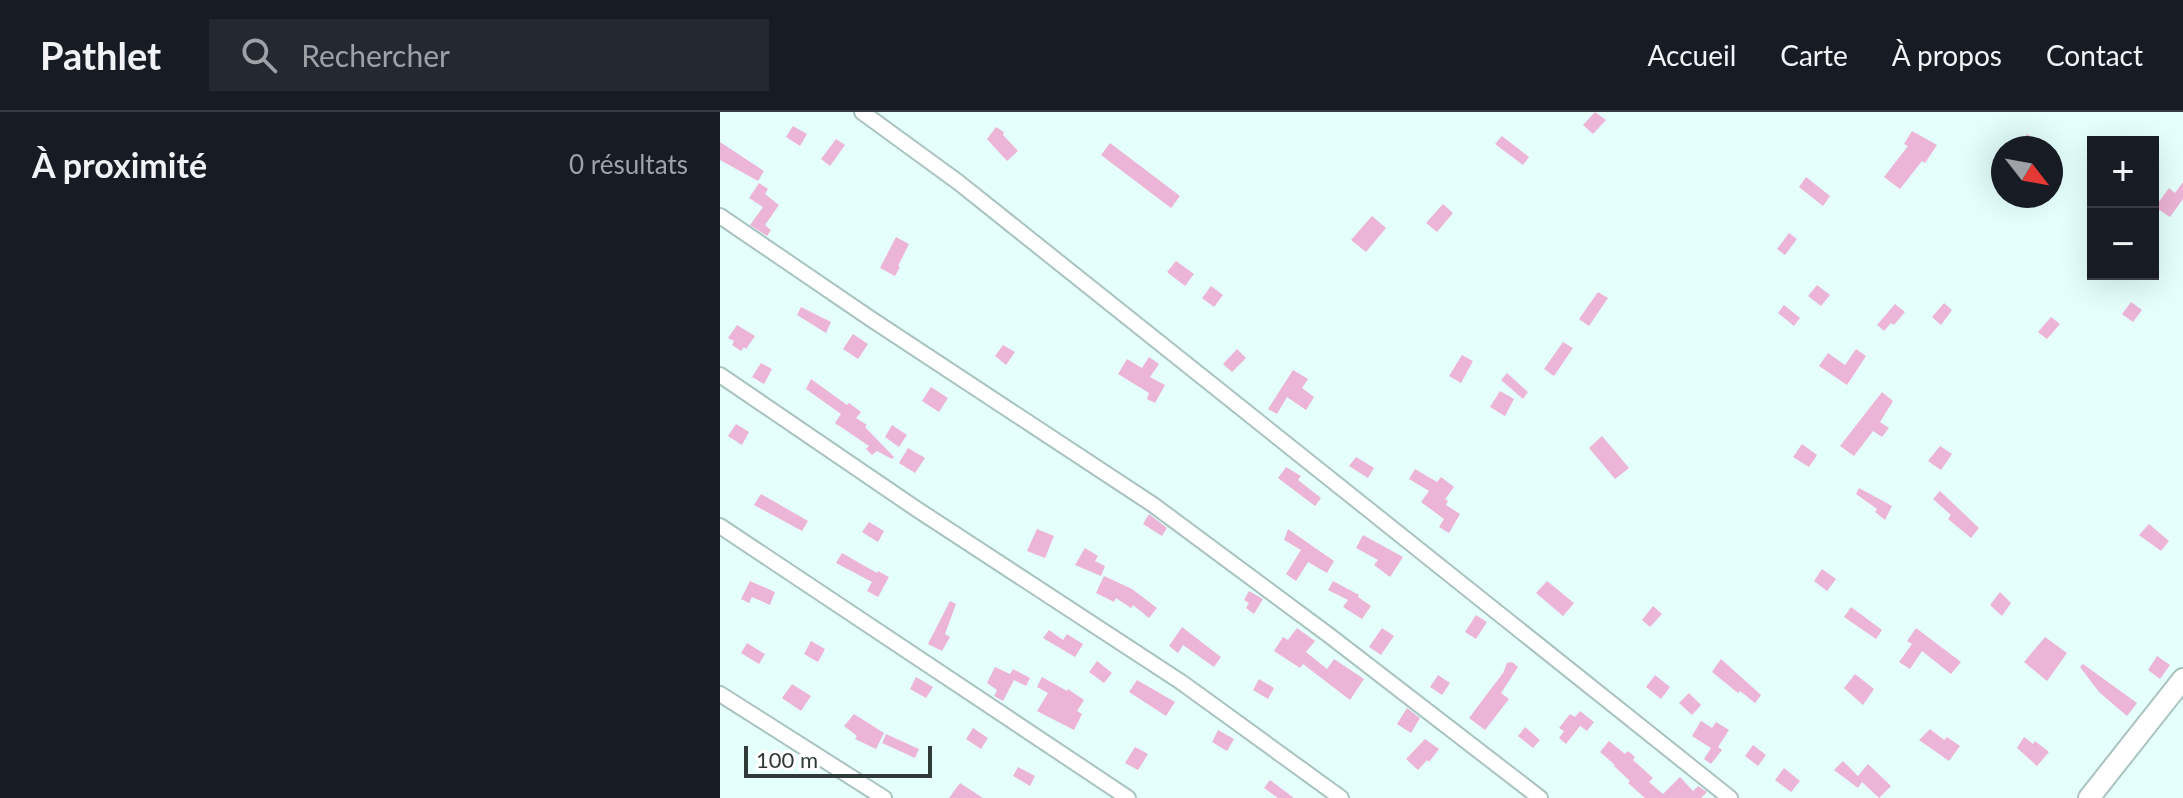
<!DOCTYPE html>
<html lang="fr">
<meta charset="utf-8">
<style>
:root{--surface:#171b24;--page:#242831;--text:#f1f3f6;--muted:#9ea1a6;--line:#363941}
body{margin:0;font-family:Lato,sans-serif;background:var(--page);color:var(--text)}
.controls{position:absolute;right:24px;top:24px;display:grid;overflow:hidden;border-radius:0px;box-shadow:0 8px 32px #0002}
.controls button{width:72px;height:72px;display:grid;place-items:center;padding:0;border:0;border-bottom:2px solid var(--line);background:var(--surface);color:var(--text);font:40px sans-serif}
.compass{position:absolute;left:1271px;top:24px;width:72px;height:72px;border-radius:50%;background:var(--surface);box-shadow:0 8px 32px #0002;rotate:121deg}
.scale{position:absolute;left:24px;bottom:20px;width:188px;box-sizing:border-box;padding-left:8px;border:4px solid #303b39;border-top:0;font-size:22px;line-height:28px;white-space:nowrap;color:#303b39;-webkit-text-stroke:6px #fff;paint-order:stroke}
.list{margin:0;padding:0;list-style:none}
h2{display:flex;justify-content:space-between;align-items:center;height:104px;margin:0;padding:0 32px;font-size:34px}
h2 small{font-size:26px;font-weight:400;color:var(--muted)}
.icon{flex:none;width:44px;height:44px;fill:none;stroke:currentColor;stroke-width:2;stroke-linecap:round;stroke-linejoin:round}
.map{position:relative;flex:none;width:1463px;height:686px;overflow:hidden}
header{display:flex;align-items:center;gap:48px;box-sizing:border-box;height:112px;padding:0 40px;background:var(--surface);border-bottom:2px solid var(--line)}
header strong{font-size:38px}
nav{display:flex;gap:44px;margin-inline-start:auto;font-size:28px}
.search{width:560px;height:72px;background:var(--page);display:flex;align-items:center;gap:20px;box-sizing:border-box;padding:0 28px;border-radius:0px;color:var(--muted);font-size:30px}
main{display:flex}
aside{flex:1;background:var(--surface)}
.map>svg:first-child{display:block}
</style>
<header>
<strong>Pathlet</strong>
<div class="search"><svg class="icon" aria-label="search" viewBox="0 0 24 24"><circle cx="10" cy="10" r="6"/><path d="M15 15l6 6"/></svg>Rechercher</div>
<nav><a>Accueil</a><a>Carte</a><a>À propos</a><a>Contact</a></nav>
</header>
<main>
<aside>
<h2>À proximité<small>0 résultats</small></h2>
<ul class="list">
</ul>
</aside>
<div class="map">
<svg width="1463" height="686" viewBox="0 0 1463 686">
<rect width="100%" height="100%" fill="#e4fffc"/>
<path fill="#ecb4d6" d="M875,0L886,8L873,22L863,13Z
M73,14L87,22L80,34L66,25Z
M276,15L284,20L283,23L298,39L287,49L267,27Z
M1192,19L1217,33L1205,51L1202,49L1180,77L1164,65L1188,34L1184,32Z
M1307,22L1330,36H1298Z
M782,24L809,45L803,53L775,32Z
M116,27L125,33L110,54L101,47Z
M0,30L44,59L38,69L0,48Z
M390,31L460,84L451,96L381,43Z
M1086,65L1110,84L1103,94L1079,75Z
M1463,70V87L1450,105L1435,95L1449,76L1455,81Z
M39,71L48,77L45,82L59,93L45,113L51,118L47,124L30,113L43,95L29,86Z
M723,92L733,101L717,120L706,111Z
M652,104L666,116L646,140L631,128Z
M1069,121L1077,127L1065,143L1057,137Z
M176,125L189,132L178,154L180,155L175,164L160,156Z
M456,149L474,162L465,174L447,160Z
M1097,173L1110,183L1101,194L1088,184Z
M491,174L503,183L494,195L482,186Z
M878,180L888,186L869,214L859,207Z
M1411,190L1422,198L1413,210L1402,202Z
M1224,191L1232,198L1221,213L1212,205Z
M1175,192L1185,200L1174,213L1171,211L1164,219L1157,213Z
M1064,193L1080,206L1074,214L1058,201Z
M81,195L111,210L106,221L77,203Z
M1331,205L1340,212L1327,227L1318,220Z
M17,213L35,224L26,237L24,235L21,239L12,233L14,229L8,226Z
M133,222L148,232L138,247L123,237Z
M843,230L853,236L834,264L824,257Z
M283,233L295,240L286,253L275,244Z
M517,237L526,246L512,260L503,252Z
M1136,237L1146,244L1127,273L1099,254L1108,241L1125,253Z
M742,243L753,249L741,271L729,264Z
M429,245L439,252L430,265L445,273L435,291L427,287L429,281L398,262L407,247L422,256Z
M41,251L52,257L44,272L32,265Z
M573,258L588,267L582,276L594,285L586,298L567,285L557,302L548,297Z
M787,261L808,280L803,287L781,268Z
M91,267L127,293L129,291L141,300L136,306L147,313L145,315L174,345L172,347L157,339L152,343L146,337L149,334L115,311L121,302L86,277Z
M211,275L228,286L219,300L202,289Z
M780,279L794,287L785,304L770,295Z
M1162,280L1173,289L1160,310L1169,316L1162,325L1153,319L1134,344L1120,334Z
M16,312L29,320L22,333L8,324Z
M172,313L187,323L179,335L165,325Z
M882,324L909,356L895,367L869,336Z
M1082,332L1097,343L1089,355L1073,345Z
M1220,334L1232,342L1221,358L1208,349Z
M188,336L205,346L195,361L179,351Z
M636,345L654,356L648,366L629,354Z
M566,355L581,364L578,368L601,386L595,394L558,366Z
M695,357L717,370L721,365L734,375L725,387L728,389L726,393L740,402L729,421L719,415L724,407L701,390L709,379L689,367Z
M1139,376L1172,394L1165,408L1155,400L1157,397L1136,382Z
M1220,379L1259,416L1251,426L1228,407L1231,403L1213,387Z
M41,382L88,409L82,419L34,393Z
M429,402L447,416L442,424L423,412Z
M149,410L164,419L158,430L142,420Z
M1429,412L1449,429L1441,439L1419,423Z
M317,417L334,424L325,446L307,439Z
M568,417L614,449L607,461L588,450L576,469L566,462L581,438L564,428Z
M643,423L683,445L670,465L654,453L658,448L636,436Z
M365,436L378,444L375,449L385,454L381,464L355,453Z
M122,441L157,461L158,459L169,465L158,485L147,479L152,470L116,451Z
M1102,457L1116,467L1107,479L1094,469Z
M384,464L412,477L437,496L429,506L413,493L411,496L396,486L394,490L376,481Z
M30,469L55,480L50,493L32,485L29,491L21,487Z
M613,469L639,483L638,485L651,494L642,507L623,495L628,488L608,478Z
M827,469L854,491L843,504L816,481Z
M529,479L543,487L534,502L526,496L529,491L524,488Z
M1280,480L1291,491L1282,504L1270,493Z
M230,489L236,492L225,522L230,525L222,539L208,532Z
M933,494L942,502L930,515L922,508Z
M1131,495L1162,518L1156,527L1124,505Z
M756,503L767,510L756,527L745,520Z
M462,515L501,545L494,555L463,533L458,541L449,534Z
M577,516L595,529L586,540L607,557L614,547L644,567L630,588L583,552L580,556L554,539L563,525L568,528Z
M662,516L674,524L661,543L649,535Z
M1196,516L1241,550L1231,562L1202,539L1190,557L1179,550L1192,532L1187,529Z
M329,518L343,528L347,522L363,532L355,545L323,526Z
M1325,525L1347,541L1327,569L1304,550Z
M91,529L105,537L98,550L84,542Z
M27,531L45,542L39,552L21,541Z
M1437,544L1450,553L1440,567L1428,558Z
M1001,547L1041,583L1035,591L1020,579L1018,581L992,560Z
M377,549L392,561L384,571L369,560Z
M792,550L798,555L781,581L789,587L765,618L749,606L783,561L787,551Z
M1363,552L1417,591L1407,604L1379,580L1360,555Z
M275,555L290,562L293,557L310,566L306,574L294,568L283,589L274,584L277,578L267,571Z
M1135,562L1154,577L1143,593L1124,576Z
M718,563L730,571L722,583L710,575Z
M935,563L950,575L941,587L926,575Z
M196,565L213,575L206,586L190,577Z
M322,565L347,579L348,577L364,588L357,599L362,602L354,618L317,599L328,581L317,575Z
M539,567L554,576L548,587L533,578Z
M417,568L455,590L446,604L409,580Z
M72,572L91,584L81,599L62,586Z
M969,581L981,593L972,603L959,591Z
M687,596L700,606L691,621L677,612Z
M860,599L874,610L867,619L860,614L846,632L839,626L844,619L839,616L850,602L855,605Z
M134,602L164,621L156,637L135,627L137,624L124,614Z
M981,609L992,616L996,610L1009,618L998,635L1002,638L991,652L984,647L991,636L972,624Z
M805,615L820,628L813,636L798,624Z
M253,616L268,626L261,637L246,627Z
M1210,617L1224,628L1227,625L1240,634L1229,649L1199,628Z
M498,618L514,627L507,639L492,630Z
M166,622L199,637L195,646L162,631Z
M1304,625L1313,632L1315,629L1329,640L1317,654L1297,636Z
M705,627L719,637L709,650L707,648L698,658L686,647Z
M889,629L905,642L908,639L915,645L913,648L933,666L929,670L943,682L960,665L973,679L978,674L987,680L981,686H925L908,671L910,669L894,654L895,653L880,640Z
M1033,633L1046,643L1038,654L1025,644Z
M415,635L428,642L418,658L405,651Z
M1123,649L1138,664L1148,652L1171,674L1159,686L1142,670L1138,676L1114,658Z
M298,655L315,664L310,674L293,664Z
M1064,656L1080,669L1071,680L1055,668Z
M550,668L574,686H558L544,676Z
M240,671L263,686H229Z"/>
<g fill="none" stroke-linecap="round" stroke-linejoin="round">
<defs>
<path id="street" d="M142,0L238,70L1010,686
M0,104L151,207L432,392L610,524L820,686
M0,263L195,396L461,570L621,686
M0,414L408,686
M0,582L164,686"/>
<path id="secondary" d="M1369,686L1463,567"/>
</defs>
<use href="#street" stroke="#a9c3c0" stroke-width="18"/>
<use href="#secondary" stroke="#a9c3c0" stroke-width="24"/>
<use href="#street" stroke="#fff" stroke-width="14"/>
<use href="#secondary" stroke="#fff" stroke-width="20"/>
</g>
</svg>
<div class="controls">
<button>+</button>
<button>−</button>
</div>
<svg class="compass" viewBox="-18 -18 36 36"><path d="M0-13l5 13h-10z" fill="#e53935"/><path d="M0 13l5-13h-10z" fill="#9ea1a6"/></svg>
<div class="scale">100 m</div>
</div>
</main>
